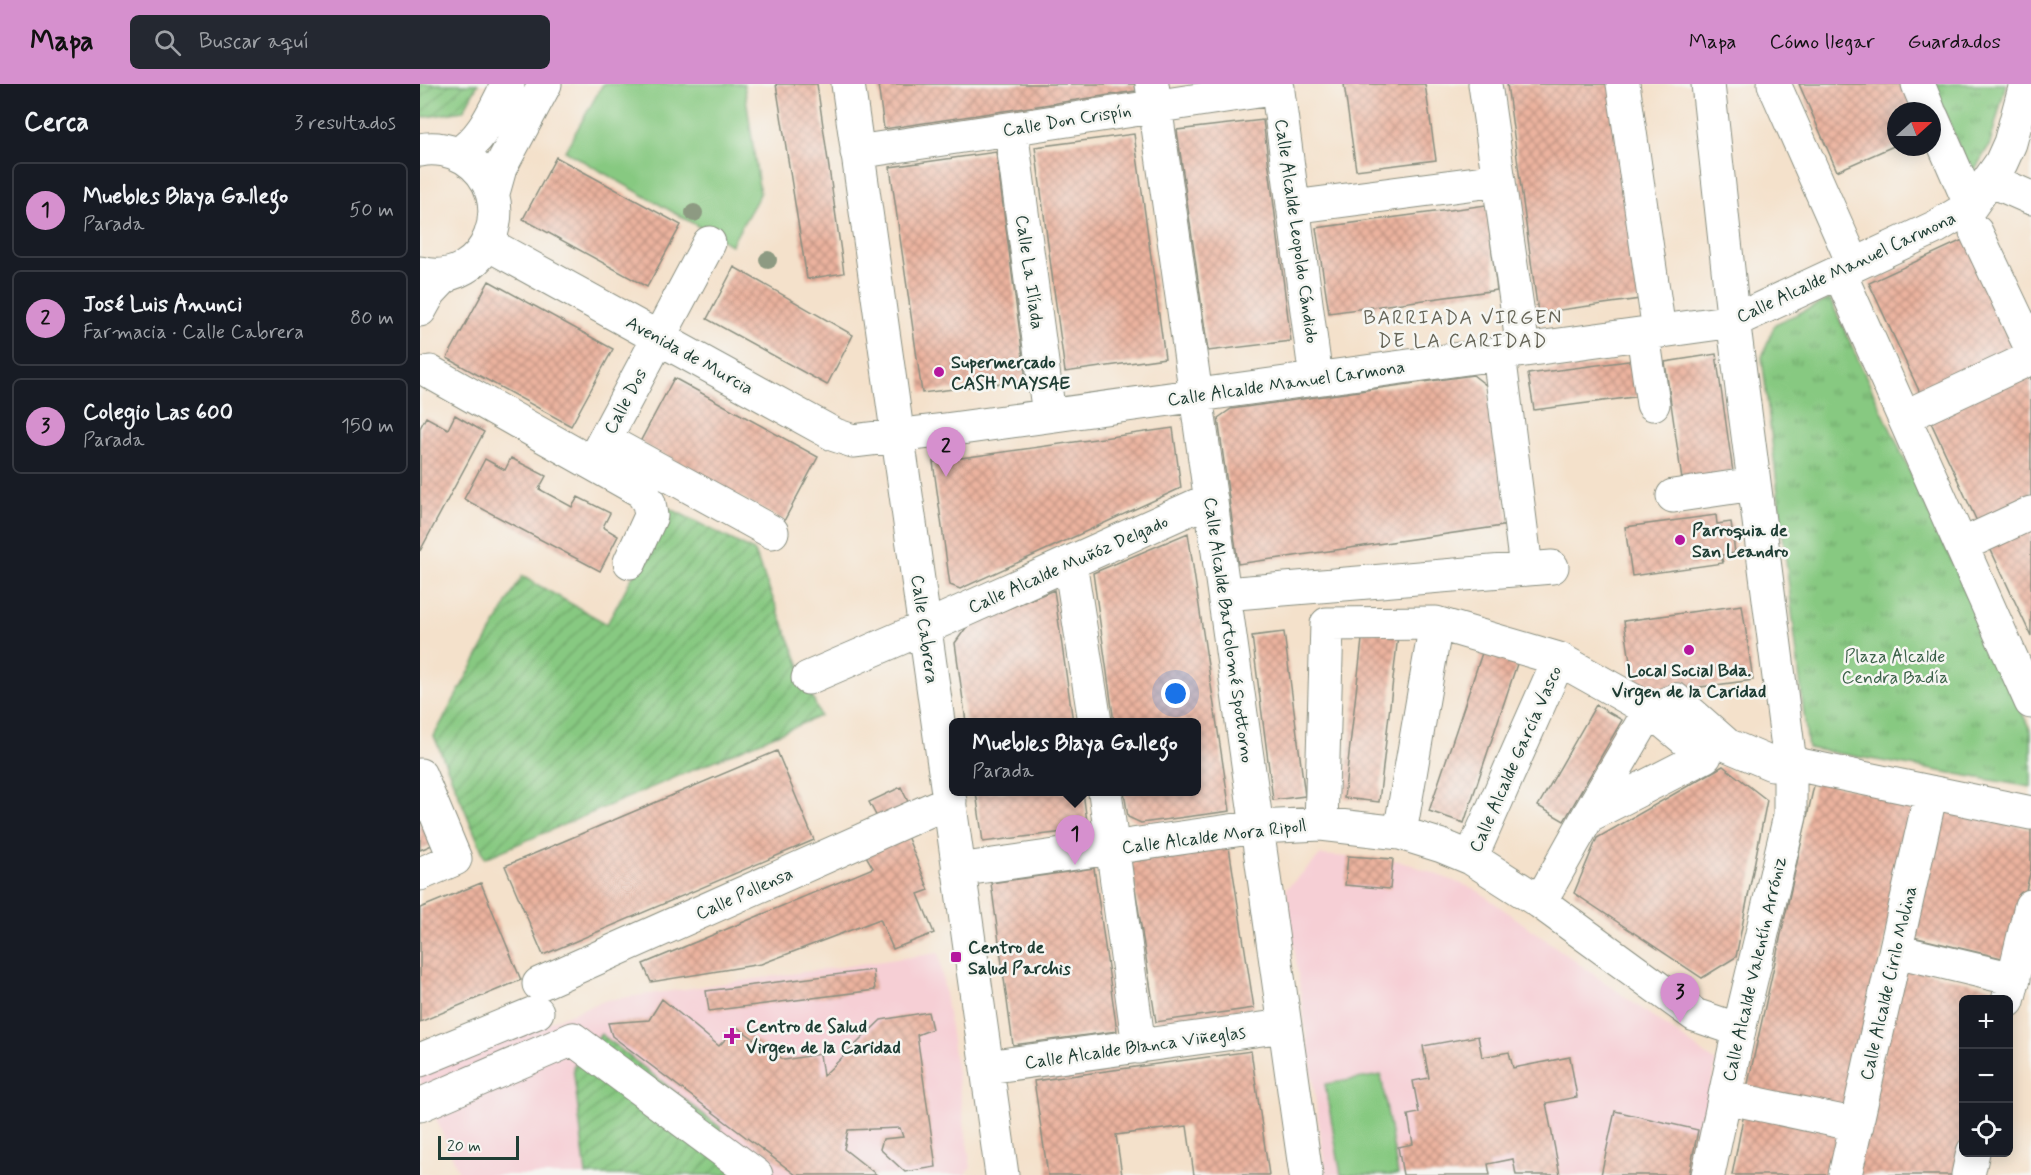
<!DOCTYPE html>
<html lang="es">
<meta charset="utf-8">
<style>
:root{--surface:#171b24;--page:#242831;--text:#f1f3f6;--muted:#9ea1a6;--line:#363941;--accent:#d690ce}
body{margin:0;font-family:Mynerve,sans-serif;background:var(--page);color:var(--text)}
.controls{position:absolute;right:18px;bottom:18px;display:grid;overflow:hidden;border-radius:9px;box-shadow:0 3px 15px #0003}
.controls button{width:54px;height:54px;display:grid;place-items:center;padding:0;border:0;border-bottom:2px solid var(--line);background:var(--surface);color:var(--text);font:30px sans-serif}
.compass{position:absolute;left:1467px;top:18px;width:54px;height:54px;border-radius:50%;background:var(--surface);box-shadow:0 3px 15px #0003;rotate:69deg}
.scale{position:absolute;left:18px;bottom:15px;width:81px;box-sizing:border-box;padding-left:6px;border:3px solid #1f3d34;border-top:0;font-size:16px;line-height:21px;white-space:nowrap;color:#1f3d34;-webkit-text-stroke:4px #f6f6f2;paint-order:stroke}
.you{position:absolute;left:756px;top:610px;width:21px;height:21px;margin:-15px;border:4px solid #fff;border-radius:50%;background:#1a73e8;box-shadow:0 0 0 9px #1a73e833}
.badge{display:grid;place-items:center;width:39px;height:39px;border-radius:50%;background:var(--accent);color:#111;font-size:20px;font-weight:700}
.pin{position:absolute;translate:-50% -50px;filter:drop-shadow(0 2px 3px #0008)}
.pin::after{content:'';position:absolute;top:32px;width:21px;height:18px;background:inherit;clip-path:polygon(0 0,100% 0,50% 100%)}
.popup{position:absolute;left:529px;top:634px;width:252px;height:78px;box-sizing:border-box;display:grid;place-content:center;border-radius:9px;background:var(--surface);filter:drop-shadow(0 2px 4px #0005);font-size:20px;white-space:nowrap;color:var(--muted)}
.popup b{font-size:22px;color:var(--text)}
.popup::after{content:'';position:absolute;left:50%;top:100%;margin-left:-12px;border:12px solid transparent;border-top-color:var(--surface)}
.list{margin:0;padding:0;list-style:none}
h2{display:flex;justify-content:space-between;align-items:center;height:78px;margin:0;padding:0 24px;font-size:26px}
h2 small{font-size:20px;font-weight:400;color:var(--muted)}
.list li{display:grid;grid-template-columns:39px 1fr auto;gap:18px;align-items:center;box-sizing:border-box;height:96px;margin:0 12px 12px;padding:0 12px;border:2px solid var(--line);border-radius:9px}
.list b{display:block;font-size:22px;white-space:nowrap}
.list p{margin:0;font-size:20px;white-space:nowrap;color:var(--muted)}
.list em{font-size:20px;font-style:normal;color:var(--muted)}
.icon{flex:none;width:33px;height:33px;fill:none;stroke:currentColor;stroke-width:2;stroke-linecap:round;stroke-linejoin:round}
.map{position:relative;flex:none;width:1611px;height:1091px;overflow:hidden}
header{display:flex;align-items:center;gap:36px;box-sizing:border-box;height:84px;padding:0 30px;background:var(--accent);color:#111}
header strong{font-size:28px}
nav{display:flex;gap:33px;margin-inline-start:auto;font-size:21px}
.search{width:420px;height:54px;background:var(--page);display:flex;align-items:center;gap:15px;box-sizing:border-box;padding:0 21px;border-radius:9px;color:var(--muted);font-size:22px}
main{display:flex}
aside{flex:1;background:var(--surface)}
.map>svg:first-child{display:block}
</style>
<header>
<strong>Mapa</strong>
<div class="search"><svg class="icon" aria-label="search" viewBox="0 0 24 24"><circle cx="10" cy="10" r="6"/><path d="M15 15l6 6"/></svg>Buscar aquí</div>
<nav><a>Mapa</a><a>Cómo llegar</a><a>Guardados</a></nav>
</header>
<main>
<aside>
<h2>Cerca<small>3 resultados</small></h2>
<ul class="list">
<li><span class="badge">1</span><div><b>Muebles Blaya Gallego</b><p>Parada</p></div><em>50 m</em></li>
<li><span class="badge">2</span><div><b>José Luis Anunci</b><p>Farmacia · Calle Cabrera</p></div><em>80 m</em></li>
<li><span class="badge">3</span><div><b>Colegio Las 600</b><p>Parada</p></div><em>150 m</em></li>
</ul>
</aside>
<div class="map">
<svg width="1611" height="1091" viewBox="0 0 1611 1091">
<defs>
<pattern id="park-tufts" width="24" height="20" patternUnits="userSpaceOnUse" patternTransform="scale(1.5)"><rect width="24" height="20" fill="#87c981"/><path d="M3 7l-1-3M5 7V3M7 7l1-3M15 17l-1-3M17 17v-4M19 17l1-3" fill="none" stroke="#6ea46a"/></pattern>
<pattern id="garden-furrows" width="10" height="10" patternUnits="userSpaceOnUse" patternTransform="scale(1.5)"><rect width="10" height="10" fill="#87c981"/><path d="M-1 1l2-2M0 10L10 0M9 11l2-2" fill="none" stroke="#6ea46a"/></pattern>
<pattern id="building-cross-hatch" width="8" height="8" patternUnits="userSpaceOnUse" patternTransform="scale(1.5)"><rect width="8" height="8" fill="#ecb39f"/><path d="M0 0l8 8M0 8l8-8" fill="none" stroke="#bf9382"/></pattern>
</defs>
<rect width="100%" height="100%" fill="#f6f6f2"/>
<filter id="ink" filterUnits="userSpaceOnUse"><feTurbulence type="fractalNoise" baseFrequency=".0167" numOctaves="2"/><feDisplacementMap in="SourceGraphic" scale="12" xChannelSelector="R" yChannelSelector="G"/><feConvolveMatrix kernelMatrix="1 2 1 2 8 2 1 2 1" color-interpolation-filters="sRGB"/></filter>
<filter id="wash" filterUnits="userSpaceOnUse"><feTurbulence type="fractalNoise" baseFrequency=".008" numOctaves="4" result="noise"/><feDisplacementMap in="SourceGraphic" scale="24" xChannelSelector="R" yChannelSelector="G"/><feGaussianBlur stdDeviation="1.35" result="paint"/><feColorMatrix in="noise" values="0 0 0 0 0 0 0 0 0 0 0 0 0 0 0 0 0 1.4 0 .05"/><feComposite in="paint" operator="in"/></filter>
<g filter="url(#wash)">
<rect width="100%" height="100%" fill="#f4e1cb"/>
<path fill="#f6cfd5" d="M901,771L981,777L1055,805L1296,978L1271,1091H906L866,805Z
M519,869L551,1084L544,1091H40L0,997V987L187,916Z"/>
<path fill="#87c981" stroke="#53835a" stroke-width="1.5" d="M183,0H324L340,110L311,161L145,67Z
M961,991L978,1091H921L905,1000Z"/>
<path fill="url(#park-tufts)" stroke="#53835a" stroke-width="1.5" d="M1513,0H1586L1570,60L1551,92Z
M1410,215L1611,648V703L1388,664L1342,273L1355,240Z"/>
<path fill="url(#garden-furrows)" stroke="#53835a" stroke-width="1.5" d="M0,0H58L43,27L0,34Z
M249,424L334,467L400,632L65,774L14,652L102,492L187,540Z
M181,950L301,1044L297,1062L323,1091H166L153,983Z"/>
<g id="blocks">
<path fill="url(#building-cross-hatch)" d="M356,0H397L424,189L387,195Z
M458,0H715L716,7L464,45Z
M924,0H1005L1016,76L936,86Z
M1087,0H1191L1220,215L1118,229Z
M1379,0H1485L1498,27H1476V61L1417,87Z
M843,36L871,257L788,267L757,46Z
M714,50L745,274L645,288L615,63Z
M576,68L606,296L502,309L470,83Z
M136,73L261,141L227,203L103,135Z
M1066,121L1077,206L909,229L896,144Z
M1547,154L1601,266L1501,311L1449,199Z
M314,183L433,251L407,301L287,235Z
M69,197L193,265L151,342L27,274Z
M1296,270L1313,388L1262,396L1245,278Z
M1216,276L1221,312L1114,326L1108,290Z
M1611,286V420L1560,444L1508,332Z
M1053,291L1067,302L1089,441L818,480L798,334L811,325Z
M254,294L398,373L364,437L220,358Z
M35,331L64,348L0,467V344L6,333L28,345Z
M753,344L761,404L540,505L530,501L513,378Z
M91,374L126,392L119,405L152,423L158,413L190,429L183,443L198,452L180,487L44,415L65,375L85,386Z
M1296,431L1297,440L1311,438L1315,469L1301,471L1303,479L1212,492L1205,443Z
M1611,443V552L1569,462Z
M768,449L810,727L721,739L708,733L704,708H777V638H694L673,489Z
M634,506L653,638H546L535,559L548,541Z
M1322,521L1333,596L1228,610L1213,598L1204,537Z
M943,547L978,551L959,718L924,714Z
M864,548L885,712L853,716L832,552Z
M1062,569L1097,580L1044,739L1009,727Z
M1176,621L1202,636L1144,737L1118,722Z
M357,667L394,756L123,871L85,782Z
M1303,682L1347,716L1316,873L1282,894L1154,809L1177,754Z
M1395,697L1495,720L1427,1026L1327,1004Z
M481,703L490,722L459,737L449,718Z
M556,708H663L668,745L563,758Z
M1522,725L1611,745V785L1590,876L1493,853Z
M0,734L12,761L0,766Z
M487,752L509,806L498,810L514,849L473,865L460,835L341,880L231,898L223,880L453,784L445,770Z
M809,763L834,924L736,938L711,778Z
M928,772L973,775L970,805L925,801Z
M674,784L697,947L593,961L571,799Z
M61,799L101,896L0,938V824Z
M1484,883L1577,905L1574,916H1544V1064L1538,1091H1434Z
M453,886L455,906L289,927L286,907Z
M242,915L299,962L317,943L364,976L400,970L403,992L461,936L508,928L512,945L497,951L516,1083L485,1088L460,1065L463,1055L483,1053L480,1044L428,1046L424,1065L457,1091H376L192,952L188,939L229,936Z
M1058,952L1062,973L1089,968L1093,984L1150,973L1157,1013L1126,1019L1140,1091H1096L1093,1075L1068,1080L1070,1091H983L978,1063L993,1060L988,1031L999,1029L993,997L1009,994L1003,962Z
M831,967L849,1091H774L767,1042L696,1051L702,1091H628L614,997Z
M1195,1027L1278,1046L1269,1091H1181Z
M1324,1029L1423,1050L1414,1091H1312Z"/>
</g>
</g>
<g filter="url(#ink)">
<use href="#blocks" fill-opacity="0" stroke="#8a8f80" stroke-width="1.5"/>
<g fill="none" stroke-linecap="round" stroke-linejoin="round">
<defs>
<path id="minor" d="M428,0L582,1091
M732,0L886,1091
M857,0L896,295
M1065,0L1103,265
M1203,0L1239,247
M1288,0L1315,250L1370,679V732L1319,946L1288,1091
M1354,0L1434,181
M1498,0L1509,27
M1512,33L1551,122
M591,46L629,331
M437,68L858,4
M1570,96L1611,114
M873,123L1079,96
M1556,148L1611,264
M68,160L415,351L433,357L526,346L1314,237L1516,143L1551,122L1581,79L1590,59L1606,0
M1419,188L1611,618
M1223,250L1233,320
M1079,270L1106,484
M10,288L221,407L229,419L231,432L210,478
M1484,333L1611,274
M185,356L352,448
M172,379L289,159
M1253,412L1334,400
M1542,461L1611,429
M650,478L675,638
M804,510L1132,483
M388,594L527,534L791,415
M1370,679L1611,729
M0,691L35,775L0,790
M685,708L719,963
M1168,732L1230,626L1256,616L1307,661L1352,680
M901,740L907,540L1016,539L1139,575L1230,626L1285,672L1168,732L1120,818
M980,749L1016,539
M1051,774L1139,575
M538,786L837,743L901,740L980,749L1022,762L1051,774L1120,818L1275,931L1319,946
M1476,867L1594,895
M119,900L530,717
M1588,917L1611,822
M0,976L117,928
M567,983L864,942
M1305,1013L1437,1041
M0,1021L153,955L336,1091
M1425,1091L1511,708
M1548,1091L1553,1068"/>
<path id="major" d="M0,66C15,63 32,66 45,74C104,111 68,207 0,189
M38,70C64,54 74,26 88,0
M73,109L80,84L125,0
M0,226L10,208L27,190"/>
</defs>
<use href="#minor" stroke="#8a8f80" stroke-width="35"/>
<use href="#major" stroke="#8a8f80" stroke-width="35"/>
<use href="#minor" stroke="#fff" stroke-width="33"/>
<use href="#major" stroke="#fff" stroke-width="33"/>
</g>
<g fill="#8d9a82">
<circle cx="274" cy="129" r="9"/>
<circle cx="348" cy="176" r="9"/>
</g>
</g>
<g fill="#b5179e" stroke="#f6f6f2" stroke-width="2">
<circle cx="519" cy="288" r="6"/>
<circle cx="1260" cy="456" r="6"/>
<circle cx="1269" cy="566" r="6"/>
<rect x="530" y="867" width="12" height="12" rx="3"/>
<path d="M309 943h6v6h6v6h-6v6h-6v-6h-6v-6h6z"/>
</g>
<g text-anchor="middle" stroke-width="5" stroke-linejoin="round" paint-order="stroke">
<g font-size="18" fill="#1f3d34" stroke="#f6f6f2">
<text transform="translate(647 36) rotate(-9)" y="6">Calle Don Crispín</text>
<text transform="translate(877 147) rotate(82)" y="6">Calle Alcalde Leopoldo Cándido</text>
<text transform="translate(1426 183) rotate(-25)" y="6">Calle Alcalde Manuel Carmona</text>
<text transform="translate(610 188) rotate(82)" y="6">Calle La Ilíada</text>
<text transform="translate(270 271) rotate(29)" y="6">Avenida de Murcia</text>
<text transform="translate(866 299) rotate(-8)" y="6">Calle Alcalde Manuel Carmona</text>
<text transform="translate(205 317) rotate(-62)" y="6">Calle Dos</text>
<text transform="translate(648 480) rotate(-24)" y="6">Calle Alcalde Muñóz Delgado</text>
<text transform="translate(505 545) rotate(82)" y="6">Calle Cabrera</text>
<text transform="translate(809 546) rotate(82)" y="6">Calle Alcalde Bartolomé Spottorno</text>
<text transform="translate(1095 675) rotate(-66)" y="6">Calle Alcalde García Vasco</text>
<text transform="translate(794 752) rotate(-7)" y="6">Calle Alcalde Mora Ripoll</text>
<text transform="translate(324 809) rotate(-24)" y="6">Calle Pollensa</text>
<text transform="translate(1334 885) rotate(-77)" y="6">Calle Alcalde Valentín Arróniz</text>
<text transform="translate(1468 899) rotate(-77)" y="6">Calle Alcalde Cirilo Molina</text>
<text transform="translate(715 963) rotate(-8)" y="6">Calle Alcalde Blanca Viñeglas</text>
</g>
<g font-size="18" font-weight="bold" fill="#1f3d34" stroke="#f6f6f2" text-anchor="start">
<text x="531" y="284">Supermercado<tspan x="531" dy="21">CASH MAYSAE</tspan></text>
<text x="1272" y="452">Parroquia de<tspan x="1272" dy="21">San Leandro</tspan></text>
<text x="1269" y="592" text-anchor="middle">Local Social Bda.<tspan x="1269" dy="21">Virgen de la Caridad</tspan></text>
<text x="548" y="869">Centro de<tspan x="548" dy="21">Salud Parchis</tspan></text>
<text x="326" y="948">Centro de Salud<tspan x="326" dy="21">Virgen de la Caridad</tspan></text>
</g>
<g font-size="18" fill="#396047" stroke="#f6f6f2">
<text x="1475" y="578">Plaza Alcalde<tspan x="1475" dy="21">Cendra Badía</tspan></text>
</g>
<g font-size="20" letter-spacing="1.5" fill="#676659" stroke="#f6f6f2">
<text x="1043" y="240">BARRIADA VIRGEN<tspan x="1043" dy="23">DE LA CARIDAD</tspan></text>
</g>
</g>
</svg>
<div class="controls">
<button>+</button>
<button>−</button>
<button><svg class="icon" aria-label="locate" viewBox="0 0 24 24"><circle cx="12" cy="12" r="6"/><path d="M12 2v4M12 18v4M2 12h4M18 12h4"/></svg></button>
</div>
<svg class="compass" viewBox="-18 -18 36 36"><path d="M0-13l5 13h-10z" fill="#e53935"/><path d="M0 13l5-13h-10z" fill="#9ea1a6"/></svg>
<div class="scale">20 m</div>
<div class="you"></div>
<div class="pin badge" style="left:655px;top:781px">1</div>
<div class="popup"><b>Muebles Blaya Gallego</b>Parada</div>
<div class="pin badge" style="left:526px;top:393px">2</div>
<div class="pin badge" style="left:1260px;top:939px">3</div>
</div>
</main>
